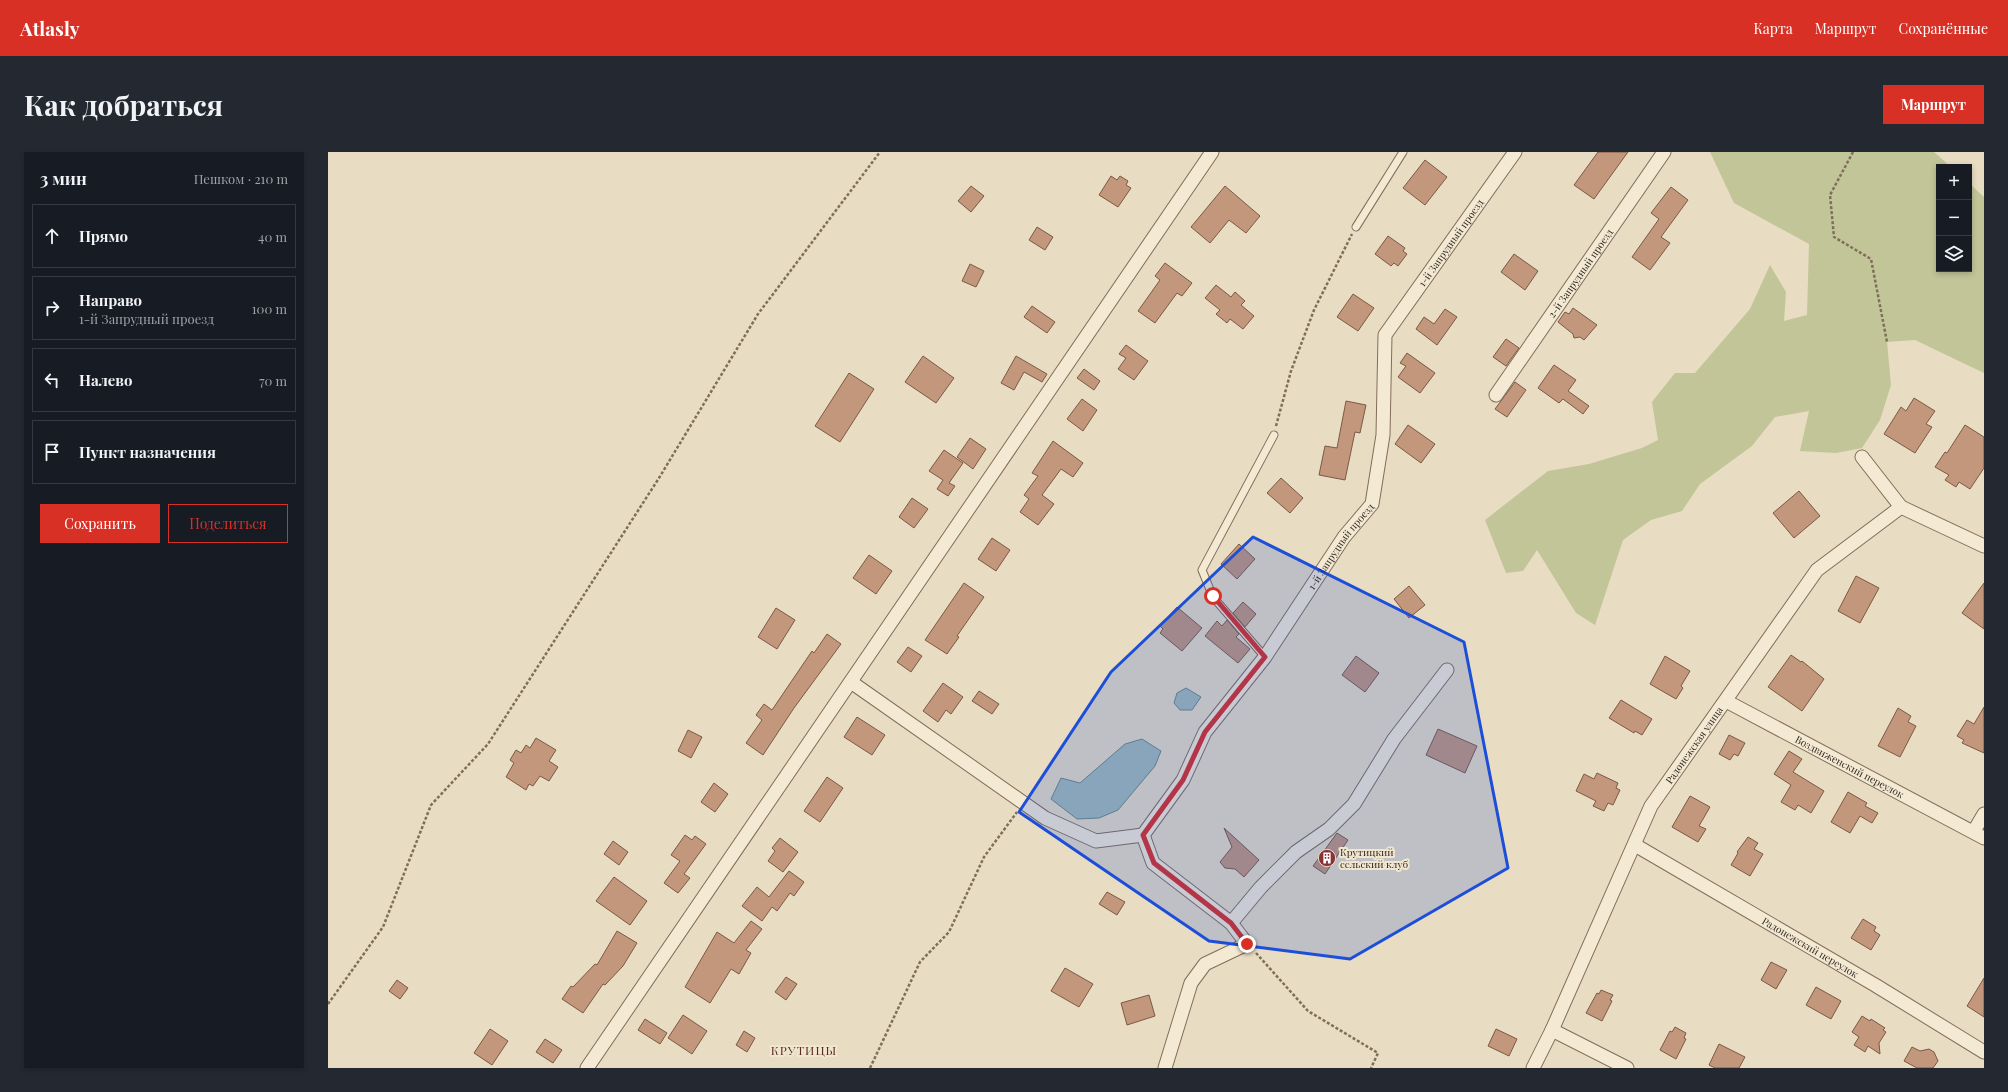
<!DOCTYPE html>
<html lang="ru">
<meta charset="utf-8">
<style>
:root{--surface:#171b24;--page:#242831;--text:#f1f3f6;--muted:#9ea1a6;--line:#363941;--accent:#d93025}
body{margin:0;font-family:"Playfair Display",serif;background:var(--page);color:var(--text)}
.controls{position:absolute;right:12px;top:12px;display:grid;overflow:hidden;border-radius:0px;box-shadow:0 2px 6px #0003}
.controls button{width:36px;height:36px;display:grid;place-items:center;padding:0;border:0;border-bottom:1px solid var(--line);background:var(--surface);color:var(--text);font:20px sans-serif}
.stop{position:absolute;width:12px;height:12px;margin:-9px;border:3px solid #d93025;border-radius:50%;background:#fff}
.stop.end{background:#d93025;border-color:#fff;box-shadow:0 1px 4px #0008}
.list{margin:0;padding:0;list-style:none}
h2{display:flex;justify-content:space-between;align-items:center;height:52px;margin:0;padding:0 16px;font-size:17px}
h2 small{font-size:13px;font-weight:400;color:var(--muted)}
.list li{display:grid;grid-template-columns:26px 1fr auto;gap:12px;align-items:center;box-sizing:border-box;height:64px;margin:0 8px 8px;padding:0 8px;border:1px solid var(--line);border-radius:0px}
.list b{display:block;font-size:15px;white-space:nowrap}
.list p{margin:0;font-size:13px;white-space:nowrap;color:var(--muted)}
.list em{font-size:13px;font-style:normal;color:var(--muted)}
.actions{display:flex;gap:8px;padding:12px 16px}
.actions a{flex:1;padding:9px 0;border:1px solid var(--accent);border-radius:0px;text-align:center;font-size:14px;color:var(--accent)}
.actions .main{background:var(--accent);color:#fff}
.icon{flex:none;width:22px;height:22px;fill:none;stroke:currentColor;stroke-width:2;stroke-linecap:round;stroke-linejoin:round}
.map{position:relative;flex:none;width:1656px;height:916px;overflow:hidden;border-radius:0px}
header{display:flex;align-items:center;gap:24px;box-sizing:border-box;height:56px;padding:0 20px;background:var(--accent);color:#fff}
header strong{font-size:19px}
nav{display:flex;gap:22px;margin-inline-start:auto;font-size:14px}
.intro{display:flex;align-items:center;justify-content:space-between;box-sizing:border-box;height:96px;padding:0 24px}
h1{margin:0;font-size:28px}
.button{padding:10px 18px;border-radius:0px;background:var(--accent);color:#fff;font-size:14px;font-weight:700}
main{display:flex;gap:24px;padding:0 24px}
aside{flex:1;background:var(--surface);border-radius:0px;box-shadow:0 2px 6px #0003}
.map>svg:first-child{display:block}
</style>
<header>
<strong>Atlasly</strong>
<nav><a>Карта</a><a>Маршрут</a><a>Сохранённые</a></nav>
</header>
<div class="intro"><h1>Как добраться</h1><a class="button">Маршрут</a></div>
<main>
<aside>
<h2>3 мин<small>Пешком · 210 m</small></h2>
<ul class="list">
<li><svg class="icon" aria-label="ahead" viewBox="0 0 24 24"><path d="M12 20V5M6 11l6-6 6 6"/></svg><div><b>Прямо</b></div><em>40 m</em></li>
<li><svg class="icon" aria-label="right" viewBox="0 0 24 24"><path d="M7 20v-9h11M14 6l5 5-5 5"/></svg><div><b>Направо</b><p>1-й Запрудный проезд</p></div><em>100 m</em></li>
<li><svg class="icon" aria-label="left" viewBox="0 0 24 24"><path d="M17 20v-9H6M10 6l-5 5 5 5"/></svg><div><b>Налево</b></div><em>70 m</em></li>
<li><svg class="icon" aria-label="arrive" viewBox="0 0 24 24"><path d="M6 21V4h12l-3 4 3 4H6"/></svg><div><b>Пункт назначения</b></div></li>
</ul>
<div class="actions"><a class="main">Сохранить</a><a>Поделиться</a></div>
</aside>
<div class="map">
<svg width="1656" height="916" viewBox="0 0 1656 916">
<rect width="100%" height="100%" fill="#e8dcc2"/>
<path fill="#c1c597" d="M1382,0H1606L1623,15H1611V117H1641V31L1656,45V221L1587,188L1559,190L1563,233L1552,268L1534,296L1508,301L1472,299L1481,259L1447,265L1424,294L1372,332L1354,359L1323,368L1295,388L1267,473L1248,461L1209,398L1195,419L1178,421L1157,368L1220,319L1261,312L1314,296L1330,288L1324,250L1347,221H1367L1422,157L1442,113L1458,140L1456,169L1479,163L1481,92L1406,51Z"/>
<path fill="#a4bbb4" stroke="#6c8880" d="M858,536L873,545L864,558H852L846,551L849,541Z
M814,587L833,599L827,614L790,658L771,666L749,667L723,647L733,626L752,631L797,592Z"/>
<path fill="#c2977b" stroke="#7c5944" d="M1270,0H1300L1266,47L1246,33Z
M1097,8L1119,25L1097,53L1075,36Z
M783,24L789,28L792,24L800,29L798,33L803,36L790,55L771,43Z
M643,34L656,44L643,60L630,49Z
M897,34L932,64L918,81L901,68L882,91L863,75Z
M1343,35L1360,48L1333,85L1342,91L1322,118L1304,105L1331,67L1323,61Z
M709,75L725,85L717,98L701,88Z
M1060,84L1077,96L1075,99L1079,102L1070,114L1066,111L1063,114L1047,102Z
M1186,102L1210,119L1197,138L1173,120Z
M837,111L864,131L854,144L849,141L827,171L810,159L832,128L827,124Z
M642,112L656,119L648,135L634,129Z
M888,133L903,145L907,140L917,149L913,153L926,164L915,177L902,167L899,171L888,162L892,158L877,146Z
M1025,142L1046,156L1030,179L1009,165Z
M704,154L727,170L719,181L696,165Z
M1245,156L1269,173L1256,188L1252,185L1246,186L1245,182L1230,170L1237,160L1241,162Z
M1117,157L1129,165L1109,193L1088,177L1096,165L1106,172Z
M1178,187L1191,196L1178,214L1165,205Z
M798,193L820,209L806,228L790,217L798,206L791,202Z
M1079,201L1107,221L1092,241L1070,225L1078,214L1072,211Z
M595,204L626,226L608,251L577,230Z
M688,204L719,222L714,230L696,220L686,238L673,231Z
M1226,213L1248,228L1240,239L1261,254L1255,262L1235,247L1231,251L1210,236Z
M756,217L772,229L766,238L749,226Z
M521,221L546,237L512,290L487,274Z
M1187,230L1198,238L1179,265L1167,257Z
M1586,246L1607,259L1598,272L1604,275L1587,301L1556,282L1573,255L1578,259Z
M754,247L769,258L755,279L739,267Z
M1018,249L1038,253L1032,281L1027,280L1017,328L991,323L997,294L1009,296Z
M1080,273L1107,292L1093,311L1067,292Z
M1637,273L1656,285V316L1642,337L1631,330L1628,335L1617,328L1621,323L1607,315L1617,300L1619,301Z
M642,286L658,297L645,317L629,305Z
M725,289L755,311L745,325L733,317L714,343L726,352L710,373L692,360L701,347L696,343L710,324L704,321Z
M616,298L635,311L621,331L627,334L620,344L609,337L615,328L601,319Z
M953,326L975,346L962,361L939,341Z
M1471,339L1492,364L1466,386L1445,361Z
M584,346L600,357L586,376L571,365Z
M664,386L682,398L668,419L650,407Z
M911,392L927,407L909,427L893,412Z
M541,403L564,419L548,442L525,426Z
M1528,424L1551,436L1532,471L1510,459Z
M636,431L656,445L629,484L631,485L619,502L597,488Z
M1656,431V477L1634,461Z
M1081,434L1097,453L1081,466L1066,447Z
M915,450L928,462L917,475L905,461Z
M849,455L874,476L854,499L832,481L835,477L832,474Z
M448,456L467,468L449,497L430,485Z
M899,468L911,482L908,485L922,497L910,511L877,484L889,469L894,474Z
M499,482L513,492L466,556L435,603L418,591L434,568L428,563L436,552L444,558L484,499L486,501Z
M580,495L594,504L583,520L569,510Z
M1463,503L1473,510L1474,509L1496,527L1474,559L1440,535Z
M1028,504L1051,521L1037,540L1014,523Z
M1337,504L1362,519L1353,534L1355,536L1348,547L1322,532Z
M615,531L635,545L623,562L618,558L610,570L595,559Z
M651,539L671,552L664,562L644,549Z
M1293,548L1324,567L1314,583L1307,579L1306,581L1281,566Z
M1656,555V601L1634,591L1636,588L1629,584L1639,568L1646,572Z
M1570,556L1583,564L1580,570L1588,574L1572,605L1550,594Z
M529,565L557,583L544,603L516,585Z
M1110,577L1149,594L1137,621L1098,603Z
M360,578L374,585L363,606L350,599Z
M1401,583L1417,591L1410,604L1406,602L1402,608L1391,602Z
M208,586L228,598L221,609L230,615L221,629L212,624L205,634L201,632L198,638L178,625L186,611L182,608L188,598L193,601L198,593L202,596Z
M1461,599L1474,607L1465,620L1496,639L1483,661L1470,653L1467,658L1453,650L1463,633L1446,622Z
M1269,621L1290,631L1288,636L1292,638L1285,653L1280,651L1276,659L1265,654L1268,649L1248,639L1256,622L1266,627Z
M499,625L515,636L492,670L476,659Z
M386,631L400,642L387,660L373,650Z
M1520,640L1539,651L1537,654L1550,661L1544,671L1532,664L1522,681L1503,670Z
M1362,644L1382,655L1371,674L1378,677L1370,690L1344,675Z
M896,676L931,708L916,725L907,717L897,716L892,710L904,695Z
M1009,681L1020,688L997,722L985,714Z
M357,683L364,688L367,684L378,692L356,722L362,726L350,741L336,731L352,709L343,703Z
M1420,685L1430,691L1426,697L1435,702L1422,724L1403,713L1410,701L1409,700Z
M452,686L470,700L455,720L440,709L447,699L444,696Z
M285,689L300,700L291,713L276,702Z
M461,719L476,730L466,744L462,741L449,759L444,755L434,769L414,754L429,735L441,745Z
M286,725L319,749L302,773L268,749Z
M779,740L797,750L789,763L771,752Z
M1535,767L1548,775L1546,779L1552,783L1543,798L1523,786Z
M423,769L434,777L418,798L423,801L411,822L403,817L382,851L357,835L389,780L406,791Z
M289,779L309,791L295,814L277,833L275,832L255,861L234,847L243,834L245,835L267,812L269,813Z
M1443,810L1459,818L1448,837L1433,828Z
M737,816L765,832L751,855L723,839Z
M458,825L469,832L458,848L447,840Z
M1656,826V865L1639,854Z
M69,828L80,836L72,847L61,839Z
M1488,835L1513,849L1503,867L1478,853Z
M1273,838L1285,843L1282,848L1284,849L1274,869L1258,861L1269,841L1271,842Z
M821,843L827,864L799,873L793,851Z
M355,863L379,879L364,902L340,886Z
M1534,864L1542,869L1543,867L1557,876L1555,878L1558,880L1551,891L1552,902L1540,894L1537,900L1526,893L1531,885L1524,880Z
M317,867L339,881L332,892L310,878Z
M1347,875L1358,881L1356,886L1358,887L1348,907L1332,898L1342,879L1344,880Z
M162,877L180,889L164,913L146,901Z
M1168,877L1189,887L1181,904L1160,894Z
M416,879L427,886L419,900L408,893Z
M217,887L234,898L225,911L208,900Z
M1391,892L1417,905L1411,916H1387L1381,913Z
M1584,895L1592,899L1601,897L1606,900L1610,909L1605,916H1589L1576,909Z"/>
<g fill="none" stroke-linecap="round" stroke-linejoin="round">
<defs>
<path id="service" d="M1028,75L1075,0
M937,505L885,445L874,418L946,283"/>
<g id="minor">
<path id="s1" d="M1168,243L1336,0"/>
<path d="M1534,305L1573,355L1656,394"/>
<path d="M523,530L717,666L768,689L815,683"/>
<path id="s2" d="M1398,549L1656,686"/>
<path d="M1646,679L1656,662"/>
<path id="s3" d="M815,683L855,628L877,580L937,505L1016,385L1044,352L1055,283L1057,183L1187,0"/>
<path d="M815,683L825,711L903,771L919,792L877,812L863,831L837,916"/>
<path id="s4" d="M1307,693L1547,833L1656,900"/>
<path d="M903,771L933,735L968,700L1001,677L1026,652L1066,587L1119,518"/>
<path d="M1224,878L1299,916"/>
<path d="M259,916L884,0"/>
<path id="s5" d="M1205,916L1224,878L1323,654L1489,418L1573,355"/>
</g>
</defs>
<use href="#service" stroke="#806e5b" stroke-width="9"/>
<use href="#minor" stroke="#806e5b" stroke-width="15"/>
<path stroke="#806e5b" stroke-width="2.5" stroke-dasharray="3 2" stroke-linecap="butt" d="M1525,0L1502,43L1506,85L1543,107L1559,190
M948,274L963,219L986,158L1024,82
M928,801L980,859L1050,901L1043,916
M0,852L55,775L103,653L160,592L331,326L430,162L552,0
M542,916L592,810L621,780L656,705L689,660"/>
<use href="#service" stroke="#f4ead4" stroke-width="7"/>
<use href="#minor" stroke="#f4ead4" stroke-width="13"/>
</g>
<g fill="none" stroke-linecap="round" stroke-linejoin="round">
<path stroke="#d93025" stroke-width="5" d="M885,444L937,505L877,580L855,628L815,683L826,711L903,771L919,792"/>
</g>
<path fill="#1d4ed8" fill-opacity="0.2" stroke="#1d4ed8" stroke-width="3" stroke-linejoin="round" d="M925,385L1136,490L1180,716L1022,807L881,789L691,660L783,520Z"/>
<defs>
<symbol id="building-disc" viewBox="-11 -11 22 22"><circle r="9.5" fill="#883235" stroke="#f1e6d0"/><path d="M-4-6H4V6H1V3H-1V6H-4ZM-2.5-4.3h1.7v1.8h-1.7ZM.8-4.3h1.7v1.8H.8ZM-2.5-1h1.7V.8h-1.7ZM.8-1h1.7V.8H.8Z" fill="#fff"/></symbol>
</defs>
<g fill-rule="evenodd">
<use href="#building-disc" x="989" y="696" width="20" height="20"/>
</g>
<g text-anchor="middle" stroke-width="4" stroke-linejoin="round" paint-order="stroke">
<g font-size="10" fill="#31271e" stroke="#f1e6d0">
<text dy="4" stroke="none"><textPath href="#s3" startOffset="687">1-й Запрудный проезд</textPath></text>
<text dy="4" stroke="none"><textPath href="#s1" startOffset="148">2-й Запрудный проезд</textPath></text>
<text dy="4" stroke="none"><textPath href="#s3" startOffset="351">1-й Запрудный проезд</textPath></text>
<text dy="4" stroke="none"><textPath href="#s5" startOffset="362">Радонежская улица</textPath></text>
<text dy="4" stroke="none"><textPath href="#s2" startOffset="140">Воздвиженский переулок</textPath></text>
<text dy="4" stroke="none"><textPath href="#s4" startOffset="203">Радонежский переулок</textPath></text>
</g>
<g font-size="10" fill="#31271e" stroke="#f1e6d0" text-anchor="start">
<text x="1012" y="704">Крутицкий<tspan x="1012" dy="12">сельский клуб</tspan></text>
</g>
<g font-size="12" letter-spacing="1" fill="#592c22" stroke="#f1e6d0">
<text x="476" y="903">КРУТИЦЫ</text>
</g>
</g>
</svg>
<div class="controls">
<button>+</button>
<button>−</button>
<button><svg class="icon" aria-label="layers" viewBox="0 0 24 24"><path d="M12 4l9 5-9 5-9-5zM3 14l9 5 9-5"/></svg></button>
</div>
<div class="stop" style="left:885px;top:444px"></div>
<div class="stop end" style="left:919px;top:792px"></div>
</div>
</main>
